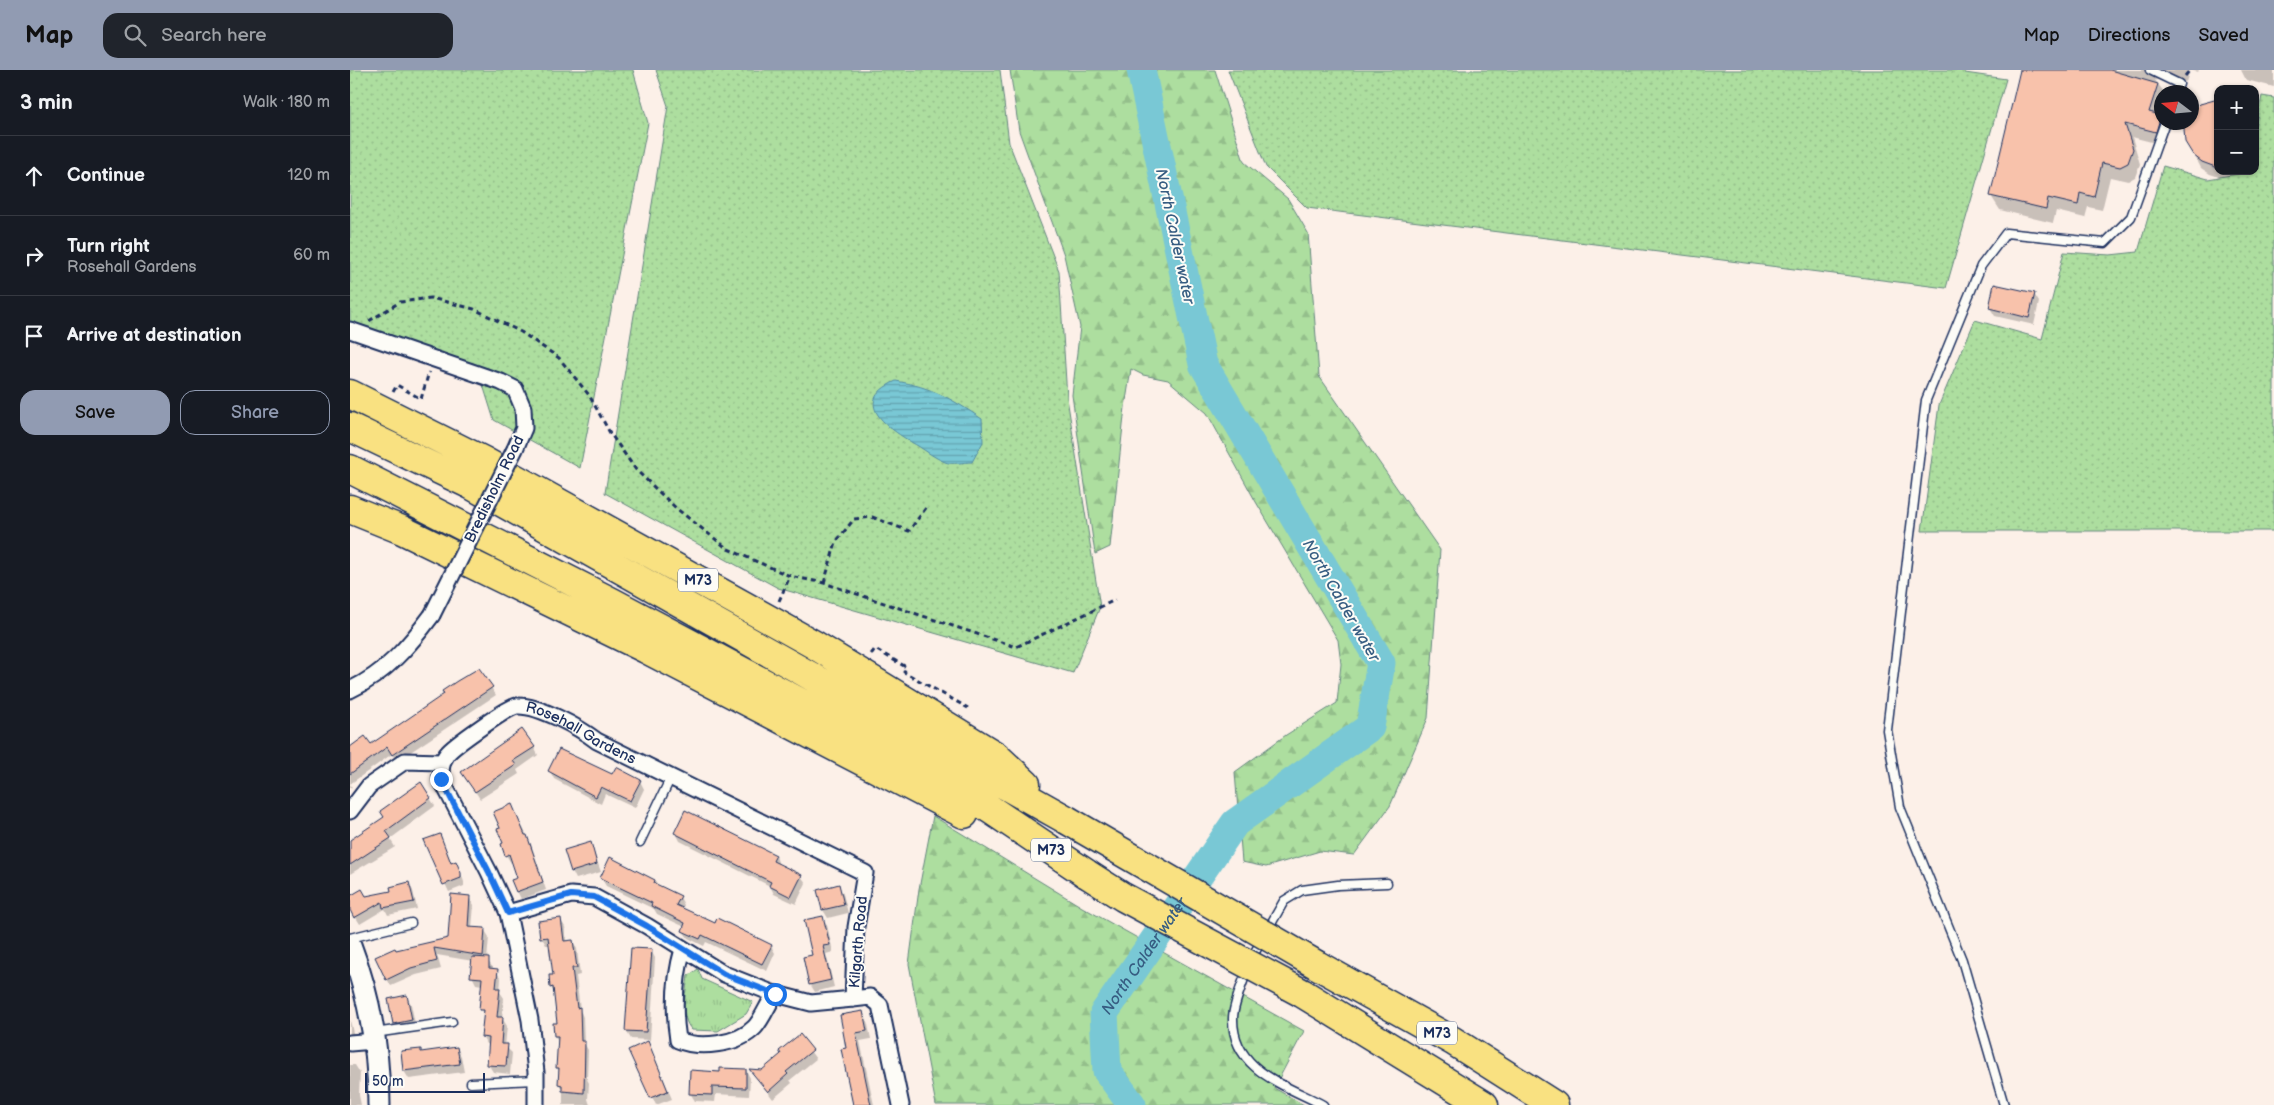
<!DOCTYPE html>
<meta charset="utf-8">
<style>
:root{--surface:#171b24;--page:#20242c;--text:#f1f3f6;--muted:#9ea1a6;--line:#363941;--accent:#919bb2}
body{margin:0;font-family:"Balsamiq Sans",sans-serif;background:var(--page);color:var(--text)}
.controls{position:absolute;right:15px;top:15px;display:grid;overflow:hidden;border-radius:10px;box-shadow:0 1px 4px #0004}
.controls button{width:45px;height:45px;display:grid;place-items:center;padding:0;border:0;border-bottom:1px solid var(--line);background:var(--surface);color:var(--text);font:25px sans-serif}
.compass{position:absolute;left:1804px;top:15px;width:45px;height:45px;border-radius:50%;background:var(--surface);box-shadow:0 1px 4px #0004;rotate:286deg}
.scale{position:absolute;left:15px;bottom:12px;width:120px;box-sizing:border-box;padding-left:5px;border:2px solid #1b2f5e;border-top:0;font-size:14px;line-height:18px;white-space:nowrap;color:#1b2f5e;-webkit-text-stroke:4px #fdfcf7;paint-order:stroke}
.stop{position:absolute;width:15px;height:15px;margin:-11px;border:4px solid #1a73e8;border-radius:50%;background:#fff}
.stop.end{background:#1a73e8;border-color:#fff;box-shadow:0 1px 5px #0008}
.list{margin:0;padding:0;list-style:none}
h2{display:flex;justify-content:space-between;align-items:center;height:65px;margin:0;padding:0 20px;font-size:21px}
h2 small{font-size:16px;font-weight:400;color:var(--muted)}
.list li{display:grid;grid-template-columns:32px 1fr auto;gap:15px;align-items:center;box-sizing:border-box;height:80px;padding:0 20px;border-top:1px solid var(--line)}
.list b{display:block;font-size:19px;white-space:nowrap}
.list p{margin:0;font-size:16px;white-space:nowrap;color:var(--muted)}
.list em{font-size:16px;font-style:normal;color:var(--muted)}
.actions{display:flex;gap:10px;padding:15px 20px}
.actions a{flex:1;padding:11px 0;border:1px solid var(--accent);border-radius:15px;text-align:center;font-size:18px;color:var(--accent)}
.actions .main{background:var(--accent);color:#111}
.icon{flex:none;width:28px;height:28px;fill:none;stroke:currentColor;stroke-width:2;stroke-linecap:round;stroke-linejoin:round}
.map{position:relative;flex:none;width:1924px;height:1035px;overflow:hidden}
header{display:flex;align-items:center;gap:30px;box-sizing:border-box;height:70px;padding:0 25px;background:var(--accent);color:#111}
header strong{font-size:24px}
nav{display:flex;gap:28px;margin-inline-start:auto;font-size:18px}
.search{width:350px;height:45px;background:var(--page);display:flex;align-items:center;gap:12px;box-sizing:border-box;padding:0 18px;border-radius:15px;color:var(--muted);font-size:19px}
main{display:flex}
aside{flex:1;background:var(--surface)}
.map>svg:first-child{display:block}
</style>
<header>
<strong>Map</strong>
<div class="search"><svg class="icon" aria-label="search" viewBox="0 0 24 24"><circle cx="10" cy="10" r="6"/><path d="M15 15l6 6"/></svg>Search here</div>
<nav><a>Map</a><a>Directions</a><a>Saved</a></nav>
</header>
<main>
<aside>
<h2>3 min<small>Walk · 180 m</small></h2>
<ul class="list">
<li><svg class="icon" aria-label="ahead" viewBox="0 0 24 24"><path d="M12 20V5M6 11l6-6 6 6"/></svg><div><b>Continue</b></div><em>120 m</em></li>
<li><svg class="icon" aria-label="right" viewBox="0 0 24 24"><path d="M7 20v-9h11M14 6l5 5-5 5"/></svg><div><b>Turn right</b><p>Rosehall Gardens</p></div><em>60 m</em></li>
<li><svg class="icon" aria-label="arrive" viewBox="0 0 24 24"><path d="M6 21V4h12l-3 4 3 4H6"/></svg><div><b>Arrive at destination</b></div></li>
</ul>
<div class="actions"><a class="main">Save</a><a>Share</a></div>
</aside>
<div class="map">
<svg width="1924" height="1035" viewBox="0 0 1924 1035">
<defs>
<pattern id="grass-dots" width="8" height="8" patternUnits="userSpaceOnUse" patternTransform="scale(1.25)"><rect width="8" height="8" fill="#adde9f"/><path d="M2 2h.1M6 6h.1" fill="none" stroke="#94bf8b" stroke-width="1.8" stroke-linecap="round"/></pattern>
<pattern id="forest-firs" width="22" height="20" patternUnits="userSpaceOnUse" patternTransform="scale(1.25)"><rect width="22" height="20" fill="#adde9f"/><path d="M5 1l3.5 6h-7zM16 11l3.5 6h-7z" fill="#94bf8b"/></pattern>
<pattern id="park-tufts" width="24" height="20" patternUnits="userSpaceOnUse" patternTransform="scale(1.25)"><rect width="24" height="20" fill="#adde9f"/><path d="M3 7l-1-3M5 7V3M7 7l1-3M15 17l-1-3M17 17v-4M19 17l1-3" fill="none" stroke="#94bf8b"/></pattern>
<pattern id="water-rules" width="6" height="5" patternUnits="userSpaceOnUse" patternTransform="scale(1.25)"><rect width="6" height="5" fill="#79c8d5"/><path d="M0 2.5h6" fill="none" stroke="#62a3b0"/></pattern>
</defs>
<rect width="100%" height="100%" fill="#fcf0e8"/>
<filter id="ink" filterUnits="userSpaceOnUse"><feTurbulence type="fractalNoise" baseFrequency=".02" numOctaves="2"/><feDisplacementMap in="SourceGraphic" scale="10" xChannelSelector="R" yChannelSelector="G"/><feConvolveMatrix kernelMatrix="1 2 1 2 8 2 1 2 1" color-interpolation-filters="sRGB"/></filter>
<g filter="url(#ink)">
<path fill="url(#grass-dots)" stroke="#64867e" d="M0,0H283L298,53L230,398L144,350L128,299L0,253Z
M306,0H650L659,73L709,201L717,328L750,537L723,603L428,518L255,423L318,36Z
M878,0H1615V3L1656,9L1596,218L957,138L916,97Z
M1912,26L1924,28V461H1572L1589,335L1625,250L1692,269L1714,182L1760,185L1788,182L1813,96L1858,109L1905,101V58Z"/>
<path fill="url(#forest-firs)" stroke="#64867e" d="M660,0H865L894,92L938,129L958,163L969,306L1090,480L1078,648L1040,736L1004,785L970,781L916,797L892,792L885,702L936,665L987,633L991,594L988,570L906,432L857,343L818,310L793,305L781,299L775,337L760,477L745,484L722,325L730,257L714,185L669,61Z
M583,746L732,837L954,961L924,1018L954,1035H586L559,894L569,819Z"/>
<path fill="url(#park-tufts)" stroke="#64867e" d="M348,899L352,909L403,932L396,944L368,961L342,960C329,947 336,923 338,906Z"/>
<path fill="url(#water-rules)" stroke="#538ba5" d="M546,311C582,317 602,329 632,349L633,372L622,392C614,392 602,395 595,392C585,388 576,381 568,376C542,361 497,333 546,311Z"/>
<path fill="#0003" d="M1671,0H1849L1848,2L1840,0L1836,12L1821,7L1805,10L1814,22H1812L1810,46L1812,52L1818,60L1813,75L1782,67L1790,94L1785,107L1778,111L1760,107L1752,140L1738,137L1735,148L1706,141L1703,153L1650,140L1641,126Z
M1891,0H1924V17L1896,10Z
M1868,31V101H1894L1888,105L1869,107L1860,104L1851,98L1837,71L1842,45L1851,35Z
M1684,224L1689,232L1684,255L1645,246L1640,238Z
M129,599L146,625L47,691L42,684L0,714L2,717L0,718V678L20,676Z
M184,677L188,685L167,700L169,704L130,729L118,710Z
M200,701L263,706L290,711L294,719L285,738L255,724L251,734L204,709Z
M80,728L85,736L40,769L45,777L0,804V771Z
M162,736L181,774L196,820L171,829L167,821L169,809L163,792L161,793L156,785L151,758Z
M326,763L426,786L429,795L451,806L456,813L446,834L424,824L420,816L330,771Z
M90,765L102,794L110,800L114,812V816L99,822L75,771Z
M241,774L251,802L226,809L222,801Z
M251,808L305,810L308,816L330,827L334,835L332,839L365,855L421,876L425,883L417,901L356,872L354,876L338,868L333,861L335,857L307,844L304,839L256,816Z
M59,813L63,821L67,839L38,845L35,839L10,854L0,838V827H16L43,822Z
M489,816L493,824L498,843L478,848L473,840L469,820Z
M119,827L124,835L122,858L134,859L139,867L137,890L151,908L150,922L154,928L152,948L157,956L155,976L162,983L160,1004L143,1002L138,994L140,975L137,974L132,966L134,946L131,939L132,915L126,914L122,906L123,891L87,885L91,899L66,905L41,916L37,909L45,881L99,869Z
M472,847L477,855L483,882L476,884L484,917L465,922L460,914L463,886Z
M210,849L215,857L217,872L223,871L227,879L230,905L226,906L230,940L233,947L234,973L238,980L237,1009L239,1013L238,1029L240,1035H213V1021L209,1014L210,1003L207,997L208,972L205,966L204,955H208L205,924L201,917L204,906L200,875H196L192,868Z
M301,880L305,888L300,970L281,969L276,961Z
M56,926L61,934L66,958L49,962L45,954L39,930Z
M513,942L517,950L521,969L510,971L524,1035H503L492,980L497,979Z
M0,950L4,967L0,968Z
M449,966L466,989L440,1010L442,1013L423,1029L401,1000L413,1001L432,984Z
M298,972L322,1029L306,1035L280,980Z
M107,978L111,986L114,1002L59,1009L54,1001L53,982L70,980L72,983Z
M0,995H5L10,1003L9,1025L11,1035H0Z
M396,1000L400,1008L399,1026L366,1024L365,1032L345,1031L340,1023L371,1003Z"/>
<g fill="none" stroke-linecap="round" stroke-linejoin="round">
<path stroke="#79c8d5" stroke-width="29" id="s1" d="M782,1035L757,1001L754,943L885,753L1020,657L1031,593L853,294L791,0"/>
</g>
<path fill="#f8c2ab" stroke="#1b2f5e" d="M1670,0H1760L1808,14L1799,42L1811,45L1806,62L1775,54L1783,79L1778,93L1770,97L1752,93L1744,127L1730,123L1728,135L1698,128L1696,139L1640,126Z
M1868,29V98L1852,92L1843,85L1835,72L1834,59L1836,52H1842V42L1850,34Z
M1644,214L1685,223L1679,248L1639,238Z
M129,598L143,617L42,685L37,677L0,704V677L15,666L21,674L94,624L92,621L107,611Z
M172,659L185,677L163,691L166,695L125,722L111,702Z
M209,679L262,704L266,697L291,710L280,731L251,717L246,727L198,701Z
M71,712L81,728L36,761L41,768L0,795V770L34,747L30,741Z
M162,734L175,765H177L193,812L166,822L161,810L167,808L159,784L155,786L151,774L153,773L147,759L150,758L143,742Z
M335,740L426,785L423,791L452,805L441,827L419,816L421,812L324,763Z
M90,764L101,793L106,791L111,803V808L93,815L73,770Z
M241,772L247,794L221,802L214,780Z
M260,787L305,810L304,813L331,826L326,835L365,853L367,848L422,875L412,894L352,865L350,869L332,861L335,853L301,836L302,833L250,808Z
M59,812L64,832L33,838L32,832L4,848L0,840V826L12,819L16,826L41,821L40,817Z
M489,814L494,835L472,840L467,820Z
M101,824L120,826L118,857L135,858L133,886L84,878L87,891L61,898L36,910L25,887L45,878L46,880L98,868Z
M473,846L480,875L473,876L481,910L459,915L453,887L462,885L454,850Z
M211,848L214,871L223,870L227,898H222L227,938L230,937L231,971H235L234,1023L212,1021V1015L208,1014L209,998H206L208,966H204L203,953H207L203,917L200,918L199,905H203L198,867L190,868L188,851Z
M281,878L302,879L296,962L275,961Z
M122,887L139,888V898L148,899L146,918H150L147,947H153L151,974H158L156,996L137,995L139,968L131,967L134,940H129L132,908L120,907Z
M57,925L62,950L43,954L38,929Z
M513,941L517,961L506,963L521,1035H503L491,979L496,978L490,945Z
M450,964L463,980L436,1002L438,1004L418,1022L399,999L412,1000L431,984L429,981Z
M298,971L318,1021L300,1028L278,980Z
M107,977L110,994L53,1001L51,981L71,979V982Z
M370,998L396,999V1018L362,1017V1025L339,1024L340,1000L370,1002Z"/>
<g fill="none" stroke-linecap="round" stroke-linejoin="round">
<defs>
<path id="lane" d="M1800,0L1829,14L1826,22
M290,772L321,707
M0,868L61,853
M901,889L934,831L952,820L988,815L1037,813
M897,900C893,913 883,935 883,948C882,1000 935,1015 973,1035
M24,963L102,952
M121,1013L186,1010
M1654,1035L1612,890L1550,737L1537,660L1576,330L1631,196L1656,163L1755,173L1781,147L1815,52"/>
<g id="street">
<path d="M0,260L151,312L165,319L173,338L174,358L165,379"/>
<path d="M0,620C36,603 59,576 82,545"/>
<path d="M0,741L19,716L55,691L91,692"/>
<path d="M158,843L221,825L244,827L297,856L374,904L422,923L461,933L503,929"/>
<path d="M333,879C324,910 323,938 328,970C349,979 388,975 405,957C413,948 418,934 425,924"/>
<path d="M0,973L24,971"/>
<path id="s2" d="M186,1035V1002L180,950L158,843L139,802L91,709C91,700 91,692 97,684C103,676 158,637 167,636C189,635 230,658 247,671L515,803L506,857L503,929L520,927L530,935L551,1035"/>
</g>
<path id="secondary" d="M0,875C19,925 29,981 29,1035"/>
<path id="highway" d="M0,324L132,390L463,574L646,686L676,714
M0,357L121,415L717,750
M0,399L262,532L510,664L625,729L737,804
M0,439L52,460L296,579L614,744
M967,895L1103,971L1204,1035
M952,923L1134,1035"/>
</defs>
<use href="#lane" stroke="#1b2f5e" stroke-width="11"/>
<use href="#street" stroke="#1b2f5e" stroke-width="19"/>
<use href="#secondary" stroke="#1b2f5e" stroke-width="25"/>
<use href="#highway" stroke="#1b2f5e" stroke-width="31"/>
<path stroke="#1b2f5e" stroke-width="3" stroke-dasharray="5 4" stroke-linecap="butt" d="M1835,6L1840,0
M19,251L50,232L81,228L124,239L171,262L209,288L239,325L260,363L286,400L327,439L378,479L440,506L474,513L666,577L765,530
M43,322L47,315L71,329L79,302
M474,513L486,472L504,449L522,447L559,461L578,435
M429,531L440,506
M521,582L522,583L525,579L556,597L554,602L618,638"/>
<use href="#lane" stroke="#fdfcf7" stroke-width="8"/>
<use href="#street" stroke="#fdfcf7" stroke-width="15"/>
<use href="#secondary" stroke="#fdfcf7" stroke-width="21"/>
<use href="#highway" stroke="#f9e181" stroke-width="28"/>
<defs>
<path id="street-bridge" d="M82,545L165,379"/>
<path id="highway-bridge" d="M717,750L967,895
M737,804L773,827L952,923"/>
</defs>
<use href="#street-bridge" stroke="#1b2f5e" stroke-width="19" stroke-linecap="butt"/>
<use href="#highway-bridge" stroke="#1b2f5e" stroke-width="31" stroke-linecap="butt"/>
<use href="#street-bridge" stroke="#fdfcf7" stroke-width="15"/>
<use href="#highway-bridge" stroke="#f9e181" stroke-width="28"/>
</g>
</g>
<g fill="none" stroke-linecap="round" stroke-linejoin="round" filter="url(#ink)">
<path stroke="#1a73e8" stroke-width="6" d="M91,709L139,802L158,843L221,825L244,827L297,856L374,904L425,924"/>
</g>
<g text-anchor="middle" stroke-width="4" stroke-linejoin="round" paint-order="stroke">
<g fill="#fdfcf7" stroke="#5f6c8c" stroke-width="1">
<rect x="328" y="498.5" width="40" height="23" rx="4"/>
<rect x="681" y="768.5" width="40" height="23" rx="4"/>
<rect x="1067" y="951.5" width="40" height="23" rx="4"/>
</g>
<g font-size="14" font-weight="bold" fill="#1b2f5e">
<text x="348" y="515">M73</text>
<text x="701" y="785">M73</text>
<text x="1087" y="968">M73</text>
</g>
<g font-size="15" fill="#1b2f5e" stroke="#fdfcf7">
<text transform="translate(144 419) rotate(-64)" y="5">Bredisholm Road</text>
<text dy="5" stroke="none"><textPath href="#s2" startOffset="526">Rosehall Gardens</textPath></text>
<text transform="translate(508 872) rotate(-85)" y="5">Kilgarth Road</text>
</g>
<g font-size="16" font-style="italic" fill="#375d82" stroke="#fdfcf7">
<text transform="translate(826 166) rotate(78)" y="6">North Calder water</text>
<text transform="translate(992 530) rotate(60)" y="6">North Calder water</text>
<text dy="6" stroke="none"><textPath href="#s1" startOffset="170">North Calder water</textPath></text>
</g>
</g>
</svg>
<div class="controls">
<button>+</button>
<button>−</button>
</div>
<svg class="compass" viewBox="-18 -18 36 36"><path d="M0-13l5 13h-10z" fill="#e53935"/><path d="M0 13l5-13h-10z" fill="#9ea1a6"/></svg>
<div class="scale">50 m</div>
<div class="stop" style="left:425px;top:924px"></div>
<div class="stop end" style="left:91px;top:709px"></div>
</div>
</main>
